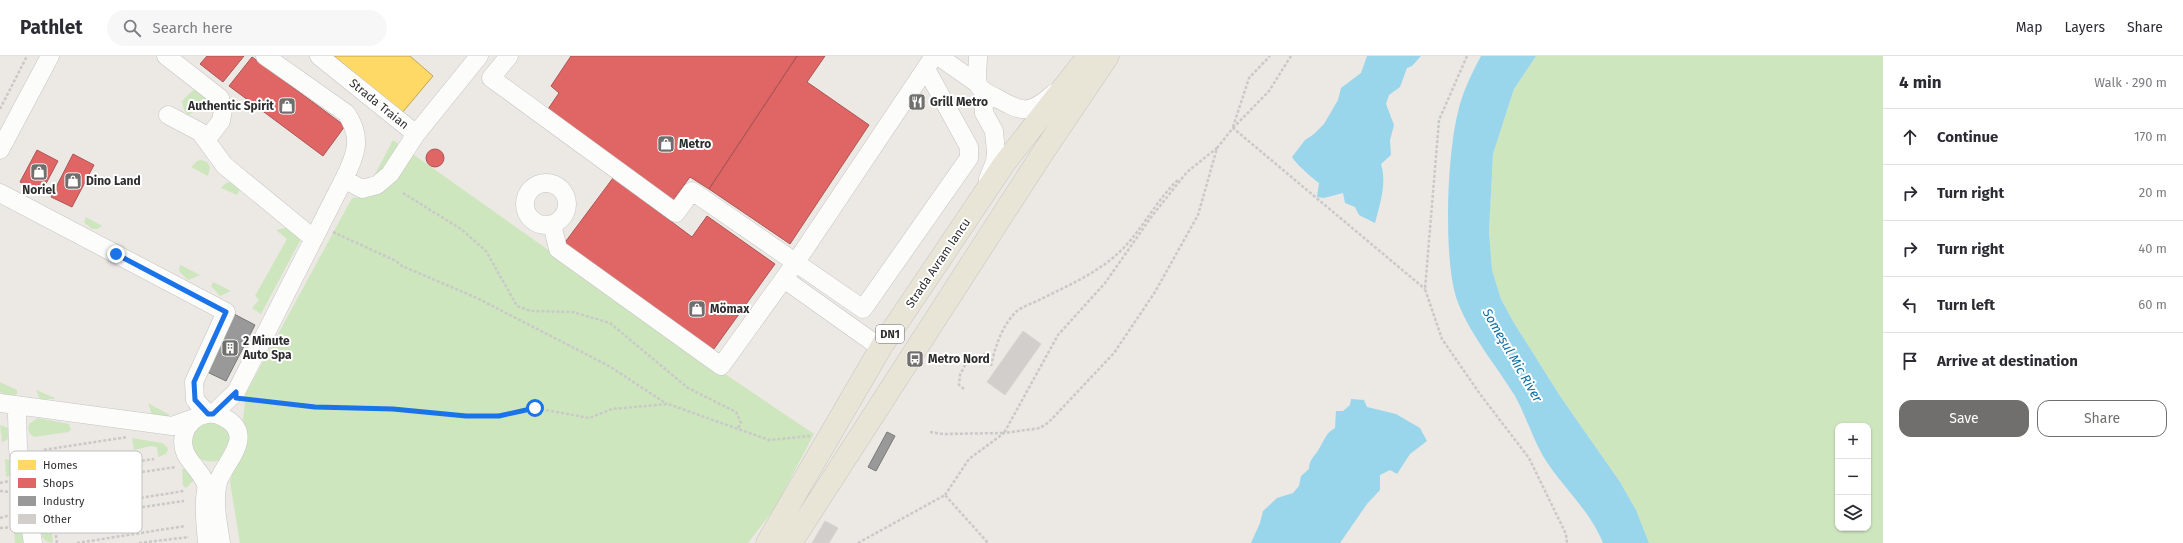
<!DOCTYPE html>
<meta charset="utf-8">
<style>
:root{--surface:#fff;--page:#f7f7f7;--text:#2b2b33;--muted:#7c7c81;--line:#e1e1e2;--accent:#706f6e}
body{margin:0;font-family:"Fira Sans",sans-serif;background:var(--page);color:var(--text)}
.controls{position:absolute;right:12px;bottom:12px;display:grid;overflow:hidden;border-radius:8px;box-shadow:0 1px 3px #0004}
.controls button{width:36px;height:36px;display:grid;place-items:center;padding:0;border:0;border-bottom:1px solid var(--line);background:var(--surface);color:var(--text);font:20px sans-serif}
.stop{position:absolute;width:12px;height:12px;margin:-9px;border:3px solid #1a73e8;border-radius:50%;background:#fff}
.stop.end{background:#1a73e8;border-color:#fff;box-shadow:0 1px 4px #0008}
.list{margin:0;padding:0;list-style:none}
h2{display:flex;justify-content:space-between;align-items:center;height:52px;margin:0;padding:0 16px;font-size:17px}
h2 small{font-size:13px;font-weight:400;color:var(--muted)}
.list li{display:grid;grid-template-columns:26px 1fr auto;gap:12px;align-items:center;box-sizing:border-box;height:56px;padding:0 16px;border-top:1px solid var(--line)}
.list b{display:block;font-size:15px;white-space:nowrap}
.list em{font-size:13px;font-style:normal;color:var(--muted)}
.actions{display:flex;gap:8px;padding:12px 16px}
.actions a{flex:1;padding:9px 0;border:1px solid var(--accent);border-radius:12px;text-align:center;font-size:14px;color:var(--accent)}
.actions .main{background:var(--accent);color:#fff}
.icon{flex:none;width:22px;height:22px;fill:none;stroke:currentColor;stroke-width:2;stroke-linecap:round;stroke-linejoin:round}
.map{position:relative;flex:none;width:1883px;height:487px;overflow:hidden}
header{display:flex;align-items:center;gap:24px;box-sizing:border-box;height:56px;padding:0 20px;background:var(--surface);border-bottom:1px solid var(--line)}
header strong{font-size:19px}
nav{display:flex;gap:22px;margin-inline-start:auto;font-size:14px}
.search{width:280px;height:36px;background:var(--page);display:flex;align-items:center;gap:10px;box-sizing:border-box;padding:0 14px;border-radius:22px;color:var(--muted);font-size:15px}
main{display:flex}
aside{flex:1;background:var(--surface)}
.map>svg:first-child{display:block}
</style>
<header>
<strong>Pathlet</strong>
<div class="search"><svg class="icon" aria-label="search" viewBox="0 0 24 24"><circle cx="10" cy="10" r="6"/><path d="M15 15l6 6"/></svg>Search here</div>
<nav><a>Map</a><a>Layers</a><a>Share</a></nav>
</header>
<main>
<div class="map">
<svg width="1883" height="487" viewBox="0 0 1883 487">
<rect width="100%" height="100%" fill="#ece8e4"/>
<path fill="#cee6be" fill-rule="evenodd" d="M1536,0H1883V487H1649L1636,454L1620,426L1560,340L1514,267L1501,243L1492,214L1489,175L1493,98L1514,33ZM1838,370H1868V472H1838Z
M196,31L218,43L188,59L184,54L182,45Z
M393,84L691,295L814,378L775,452L748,487H240L230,426L245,372L243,364L246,337L352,142L363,141Z
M201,104L207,106L210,111L208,120L191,111L197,105Z
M231,126L240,133L237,139L221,132L226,127Z
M86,161L102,170L97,173H92L84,166Z
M289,171L302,181L261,258L252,252L259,244L255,240L287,183L276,174Z
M180,209L200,219L188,224L179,215Z
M213,226L231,235L220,240L211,230Z
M0,326L17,334V338L9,341L0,336Z
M36,334L55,342L54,343H40Z
M148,347L170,359L167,361L153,362Z
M38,362L69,368L71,374L68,376L34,381C29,377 27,375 29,368Z
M207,365L221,366L232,380L221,404C207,408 195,404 192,389C191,384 190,379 194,374C197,370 203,368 207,365Z
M0,369L8,372L10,380L7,384L2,386Z
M132,382L162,387L167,391L168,394L166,398L158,401L157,391L151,390L134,394Z
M5,403L11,404L13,419L6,421Z
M182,413H187L194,424L186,432L183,430Z
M9,438L19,443C20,450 19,456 11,456Z
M48,469L51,470L53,487C41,486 37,475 48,469Z
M14,473L24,478L23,487H15Z"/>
<path fill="#99d6ec" d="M1367,0H1421L1412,10L1407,12L1400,31L1389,39L1386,48L1394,69L1390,84L1391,99L1381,108C1387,127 1380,148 1375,167L1359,159L1355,151L1345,147L1343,137L1324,142L1317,141L1319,127C1312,122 1296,108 1292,101L1305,84L1314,78L1324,68L1338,44L1341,32L1361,17Z
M1481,0H1536L1514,33L1493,98L1489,175L1492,214L1501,243L1514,267L1560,340L1620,426L1636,454L1649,487H1603C1590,454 1561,430 1543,400C1532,381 1526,360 1515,340C1496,309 1470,279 1457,244C1443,203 1447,99 1458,56C1462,37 1472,17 1481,0Z
M1351,343L1364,344L1367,351L1396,358L1420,372L1427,385L1410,398L1397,418L1390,414L1380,419V434L1367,448L1340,487H1251L1260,467L1263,455L1277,442L1293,437L1299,430L1301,420L1309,413C1309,402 1316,400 1320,391C1325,383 1326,377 1335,372L1336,355H1343L1350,349Z"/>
<path fill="#ffd966" stroke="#c0a655" d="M334,0H410L433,20L402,57Z"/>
<path fill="#e06666" stroke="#ab5555" d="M207,0H244L223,26L200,8Z
M571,0H797L709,133L690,121L673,144L546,56L559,37L551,30Z
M797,0H825L807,26L869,69L790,188L709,133Z
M252,1L345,70L323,100L229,30Z
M426 102a9 9 0 1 1 18 0a9 9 0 1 1-18 0Z
M37,94L58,105L41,137L20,126Z
M73,98L94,109L72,151L51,141Z
M613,122L692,181L707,160L775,208L711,297L563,189Z"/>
<path fill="#999" stroke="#797979" d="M234,258L255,269L226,325L205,315Z
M887,376L895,380L876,415L868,411Z"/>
<path fill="#d1cecb" stroke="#d7d4d0" d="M1023,275L1041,288L1005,339L987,326Z
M825,465L838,472L829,487H812Z"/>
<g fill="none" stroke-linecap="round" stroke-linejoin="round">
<defs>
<path id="minor" d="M166,0L220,42L223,54L221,65L207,83
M319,0L416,78
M509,0L491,22L676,157L692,135L863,253L969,102V91L926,13
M938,0L978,28
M978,0C978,8 976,20 978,28C980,35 989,38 995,41C1021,56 1029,60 1054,37
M983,34L984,57L994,75L996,96L995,106L988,123
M168,59L200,76L224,109L314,183
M0,94L50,0
M344,123L362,133L377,129L390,118L416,78L479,0
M525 148a21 21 0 1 1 42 0a21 21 0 1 1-42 0Z
M0,137L226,256L194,326L195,344L208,358
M552,168L558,193L721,310L796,206L934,0
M784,223L881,292
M0,347L172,370L197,361
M213,358L236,336L344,123C356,99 363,81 346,57L265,0
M17,359L18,392L33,487
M207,487C206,473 204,459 205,444C205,440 207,433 206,429C203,417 189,407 185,396C176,372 201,349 223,361C258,379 224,406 218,426C213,446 218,467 221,487"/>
<path id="major" d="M767,487L883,288L1004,108L1088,0
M791,487L1040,101L1108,0"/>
</defs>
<use href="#minor" stroke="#c5c4c5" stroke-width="19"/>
<use href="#major" stroke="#c6c5c4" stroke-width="23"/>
<path stroke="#c9c9c8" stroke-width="2.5" stroke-dasharray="3 2" stroke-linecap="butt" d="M1467,0L1439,64L1425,233L1442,283L1480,338L1529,402L1566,478L1567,487
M0,53L27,0
M1233,71L1249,22L1270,0
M1233,72L1269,35L1291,0
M1217,92L1233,72L1425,233
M403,137L461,173L486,195L517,250L531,255L573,256L610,267L688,332L736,356L741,367L737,374
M333,176L396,205L402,210L477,242L609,310L667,348
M991,310C995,291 1002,269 1017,255C1023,250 1034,247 1041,243C1067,230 1093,219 1115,200C1140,179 1154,146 1179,123
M964,333L959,329L960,319L968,303L984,298L994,299
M248,343L315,351L393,353L466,360L499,359L535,352L589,362L612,353L668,348L769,384L810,380
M930,376L943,378L1004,377L1058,279L1105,227L1152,160L1187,116L1217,92L1198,159L1155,236L1114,297L1049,366L1040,372L1004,377L969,403L945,439
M38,420L154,403
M0,427L9,425
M48,430L176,411
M0,435L10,436
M52,456L184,435
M0,462L14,458
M53,464L184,445
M0,472L15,471
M57,487L43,394L128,381
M77,487L185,470
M139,487L189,481
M858,487L945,439L988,487"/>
<use href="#minor" stroke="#fcfcfb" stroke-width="18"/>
<use href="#major" stroke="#e8e4d6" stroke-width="22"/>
</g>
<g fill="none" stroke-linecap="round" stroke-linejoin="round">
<path stroke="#1a73e8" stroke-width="5" d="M116,198L226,256L194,326L195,344L208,358H213L236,336V342L315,351L393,353L466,360H499L535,352"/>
</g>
<defs>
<symbol id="restaurant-square" viewBox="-11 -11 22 22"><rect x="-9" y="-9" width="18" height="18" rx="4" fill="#706f6e" stroke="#fff"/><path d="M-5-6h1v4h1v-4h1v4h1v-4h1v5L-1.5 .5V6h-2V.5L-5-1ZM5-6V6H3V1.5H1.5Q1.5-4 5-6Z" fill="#fff"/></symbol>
<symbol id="shop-square" viewBox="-11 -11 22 22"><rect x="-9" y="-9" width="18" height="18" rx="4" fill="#706f6e" stroke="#fff"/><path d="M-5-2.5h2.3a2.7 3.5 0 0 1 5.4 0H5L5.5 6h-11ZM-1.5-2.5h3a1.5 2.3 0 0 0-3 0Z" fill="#fff"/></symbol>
<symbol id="building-square" viewBox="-11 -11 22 22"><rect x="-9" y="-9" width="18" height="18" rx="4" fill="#706f6e" stroke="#fff"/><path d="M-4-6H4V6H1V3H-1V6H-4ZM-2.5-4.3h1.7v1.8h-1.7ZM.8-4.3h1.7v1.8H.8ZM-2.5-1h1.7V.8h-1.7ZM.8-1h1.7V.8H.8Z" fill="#fff"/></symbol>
<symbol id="bus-square" viewBox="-11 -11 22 22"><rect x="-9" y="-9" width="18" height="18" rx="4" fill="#706f6e" stroke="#fff"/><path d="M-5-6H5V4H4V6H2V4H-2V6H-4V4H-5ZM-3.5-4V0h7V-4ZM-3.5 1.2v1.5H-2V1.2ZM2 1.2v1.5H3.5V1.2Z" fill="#fff"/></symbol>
</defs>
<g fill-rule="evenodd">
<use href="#restaurant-square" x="907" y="36" width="20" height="20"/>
<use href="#shop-square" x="277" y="40" width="20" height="20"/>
<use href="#shop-square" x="656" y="78" width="20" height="20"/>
<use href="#shop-square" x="29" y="106" width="20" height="20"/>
<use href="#shop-square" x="63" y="115" width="20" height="20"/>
<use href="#shop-square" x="687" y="243" width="20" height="20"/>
<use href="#building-square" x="220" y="282" width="20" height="20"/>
<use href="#bus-square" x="905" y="293" width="20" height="20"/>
</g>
<g text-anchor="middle" stroke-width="4" stroke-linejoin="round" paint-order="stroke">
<rect fill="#fff" stroke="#6d6d6d" stroke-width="1" x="876" y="269" width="28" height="18" rx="3"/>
<g font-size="11" font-weight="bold" fill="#2e2e2e">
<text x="890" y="282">DN1</text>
</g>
<g font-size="12" font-weight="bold" fill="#2e2e2e" stroke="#fff" text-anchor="start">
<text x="930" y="50">Grill Metro</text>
<text x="274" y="54" text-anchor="end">Authentic Spirit</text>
<text x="679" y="92">Metro</text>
<text x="86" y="129">Dino Land</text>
<text x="39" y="138" text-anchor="middle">Noriel</text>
<text x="710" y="257">Mömax</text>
<text x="243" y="289">2 Minute<tspan x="243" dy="14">Auto Spa</tspan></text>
<text x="928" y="307">Metro Nord</text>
</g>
<g font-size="12" fill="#2e2e2e" stroke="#fff">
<text transform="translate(379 48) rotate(39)" y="4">Strada Traian</text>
<text transform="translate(938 207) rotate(-56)" y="4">Strada Avram Iancu</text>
</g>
<g font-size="13" font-style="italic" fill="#0d6fa3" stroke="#fff">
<text transform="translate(1513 299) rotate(60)" y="5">Someşul Mic River</text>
</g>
</g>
<rect x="10" y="395" width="132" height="82" rx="6" fill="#fff" stroke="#c0c0c0" stroke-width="1"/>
<rect x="18" y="404" width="18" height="10" fill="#ffd966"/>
<rect x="18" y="422" width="18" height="10" fill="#e06666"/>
<rect x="18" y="440" width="18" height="10" fill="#999"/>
<rect x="18" y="458" width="18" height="10" fill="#d1cecb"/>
<g font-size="11" fill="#2e2e2e">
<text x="43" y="413">Homes</text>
<text x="43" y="431">Shops</text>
<text x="43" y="449">Industry</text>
<text x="43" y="467">Other</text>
</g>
</svg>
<div class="controls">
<button>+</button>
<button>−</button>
<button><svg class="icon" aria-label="layers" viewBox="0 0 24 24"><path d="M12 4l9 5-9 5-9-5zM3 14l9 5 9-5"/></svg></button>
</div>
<div class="stop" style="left:535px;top:352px"></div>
<div class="stop end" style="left:116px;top:198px"></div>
</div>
<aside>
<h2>4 min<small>Walk · 290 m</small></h2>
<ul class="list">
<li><svg class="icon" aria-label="ahead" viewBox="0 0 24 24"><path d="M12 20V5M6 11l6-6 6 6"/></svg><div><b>Continue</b></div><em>170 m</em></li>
<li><svg class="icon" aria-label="right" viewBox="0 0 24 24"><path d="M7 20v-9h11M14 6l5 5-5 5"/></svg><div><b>Turn right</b></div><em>20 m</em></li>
<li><svg class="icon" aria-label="right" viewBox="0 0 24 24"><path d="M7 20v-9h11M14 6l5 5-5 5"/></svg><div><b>Turn right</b></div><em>40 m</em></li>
<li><svg class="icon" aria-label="left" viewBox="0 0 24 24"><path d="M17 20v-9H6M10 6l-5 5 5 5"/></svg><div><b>Turn left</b></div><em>60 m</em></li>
<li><svg class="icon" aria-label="arrive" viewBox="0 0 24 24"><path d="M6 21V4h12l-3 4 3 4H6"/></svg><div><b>Arrive at destination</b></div></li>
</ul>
<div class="actions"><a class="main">Save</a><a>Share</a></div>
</aside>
</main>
